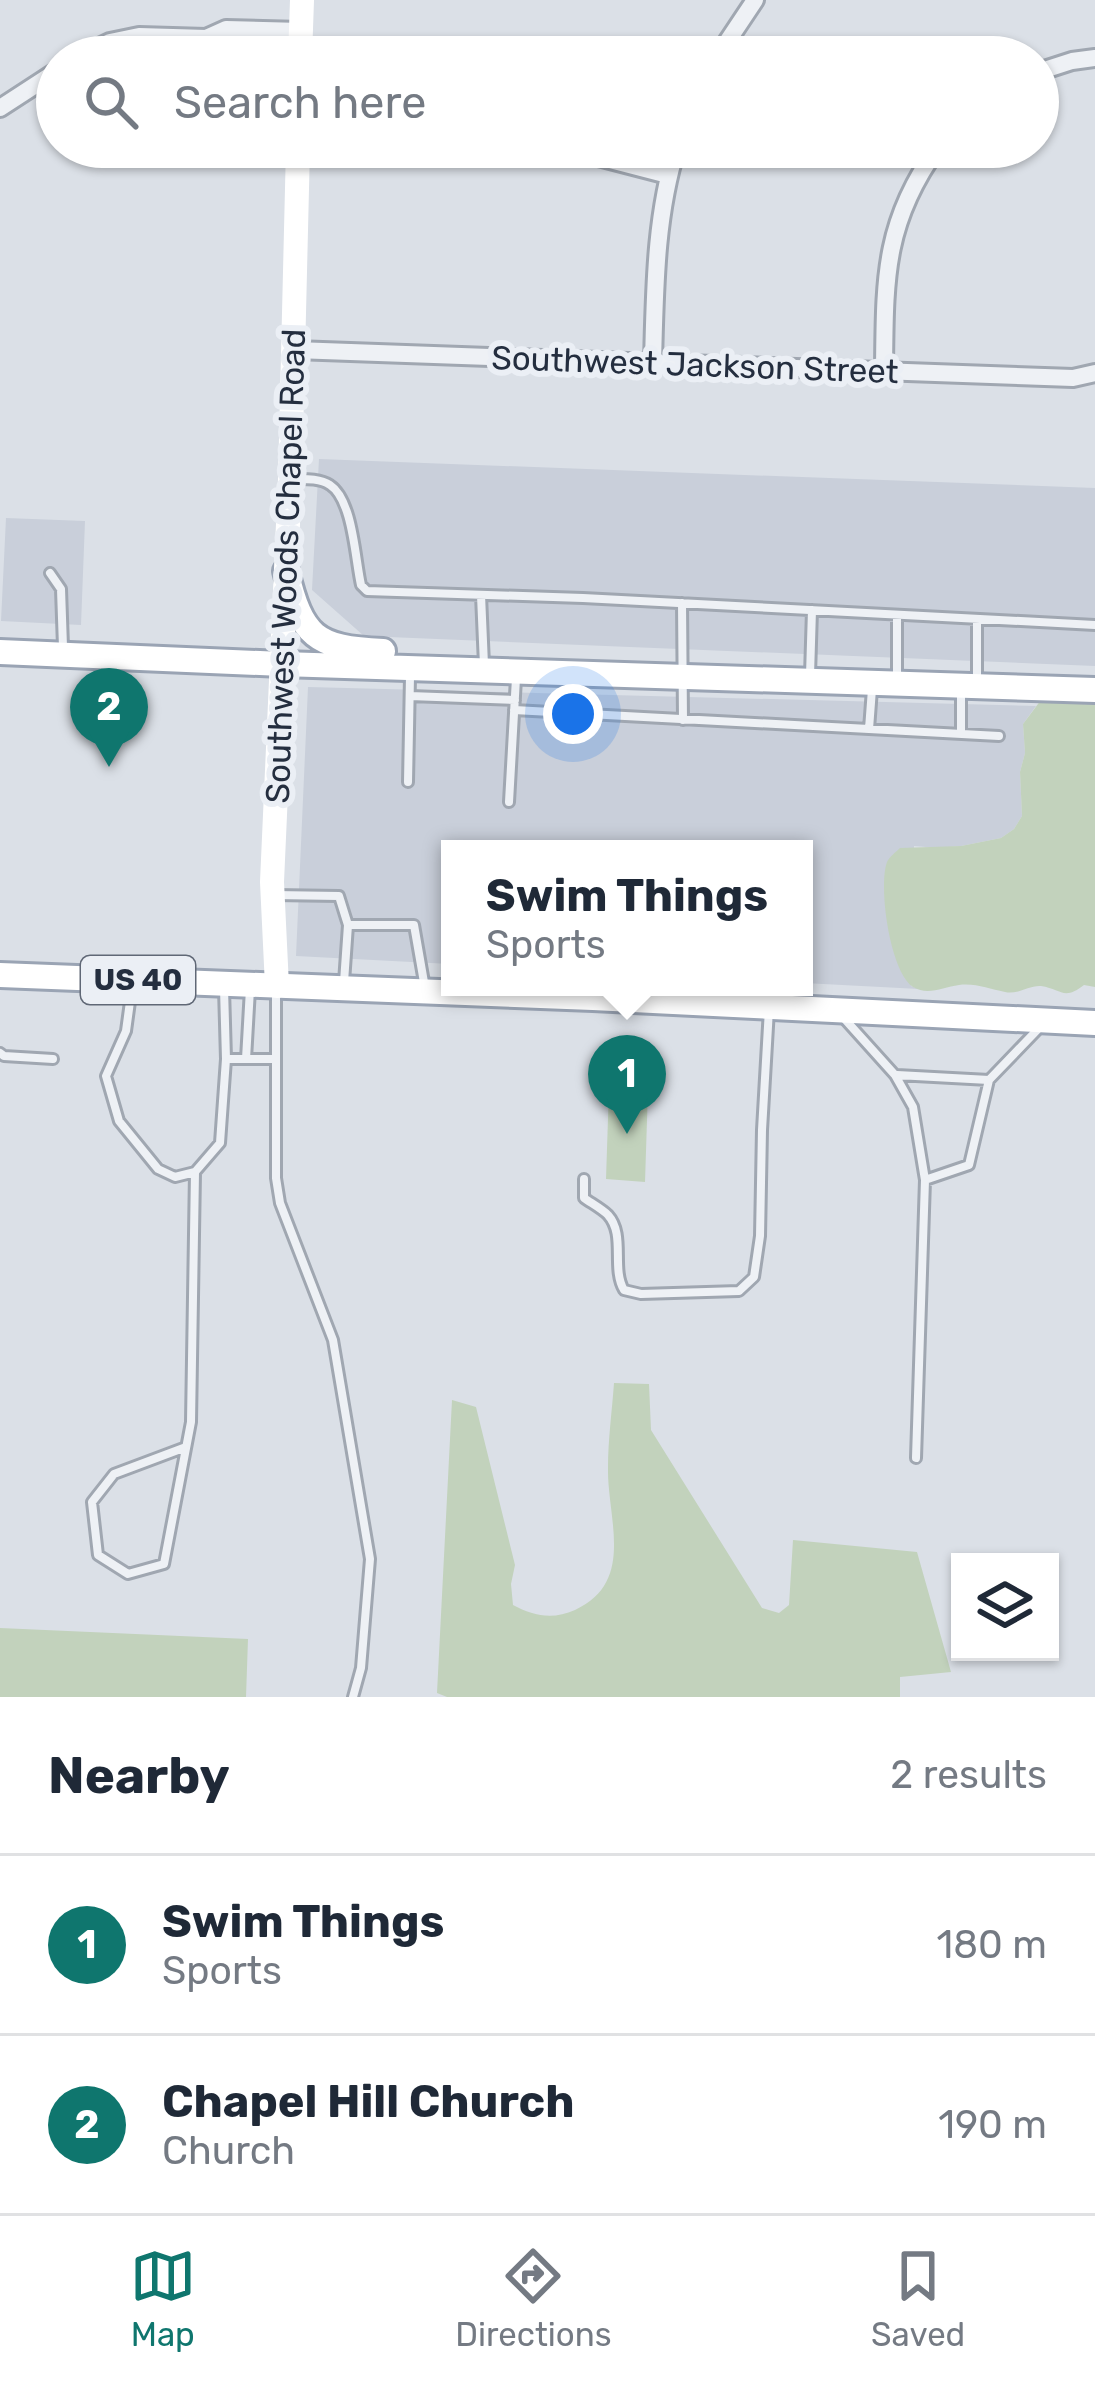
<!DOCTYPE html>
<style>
:root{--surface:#fff;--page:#f6f6f7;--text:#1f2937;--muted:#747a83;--line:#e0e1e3;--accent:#0f766e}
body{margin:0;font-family:Rubik,sans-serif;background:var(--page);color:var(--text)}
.controls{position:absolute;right:36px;bottom:36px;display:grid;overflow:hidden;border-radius:0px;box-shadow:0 3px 9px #0004}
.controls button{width:108px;height:108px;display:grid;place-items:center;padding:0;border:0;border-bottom:3px solid var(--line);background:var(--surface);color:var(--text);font:60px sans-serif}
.you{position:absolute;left:573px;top:714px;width:42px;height:42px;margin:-30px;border:9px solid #fff;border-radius:50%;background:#1a73e8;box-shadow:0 0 0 18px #1a73e833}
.badge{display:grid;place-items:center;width:78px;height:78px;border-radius:50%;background:var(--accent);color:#fff;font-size:39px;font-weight:700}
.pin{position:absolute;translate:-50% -99px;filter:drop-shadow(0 3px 6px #0008)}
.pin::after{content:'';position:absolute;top:63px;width:42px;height:36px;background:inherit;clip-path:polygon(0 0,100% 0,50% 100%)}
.popup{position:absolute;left:441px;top:840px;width:372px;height:156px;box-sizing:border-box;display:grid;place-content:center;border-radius:0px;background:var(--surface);filter:drop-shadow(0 3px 9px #0005);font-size:39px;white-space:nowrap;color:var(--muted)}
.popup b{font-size:45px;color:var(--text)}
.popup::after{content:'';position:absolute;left:50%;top:100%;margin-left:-24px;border:24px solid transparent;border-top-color:var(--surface)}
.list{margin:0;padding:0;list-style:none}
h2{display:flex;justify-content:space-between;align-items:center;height:156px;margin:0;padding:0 48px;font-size:51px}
h2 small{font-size:39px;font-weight:400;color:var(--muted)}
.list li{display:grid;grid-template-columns:78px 1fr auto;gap:36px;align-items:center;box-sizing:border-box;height:180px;padding:0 48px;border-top:3px solid var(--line)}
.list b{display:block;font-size:45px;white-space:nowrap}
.list p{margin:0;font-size:39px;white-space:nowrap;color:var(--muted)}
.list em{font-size:39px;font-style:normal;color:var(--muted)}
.icon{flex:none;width:66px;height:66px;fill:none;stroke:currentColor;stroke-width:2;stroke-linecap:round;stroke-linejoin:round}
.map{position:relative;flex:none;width:1095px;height:1697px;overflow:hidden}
.search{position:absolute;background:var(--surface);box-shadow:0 3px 9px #0004;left:36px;right:36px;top:36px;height:132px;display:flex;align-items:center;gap:30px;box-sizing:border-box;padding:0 42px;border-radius:66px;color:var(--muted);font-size:45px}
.sheet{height:516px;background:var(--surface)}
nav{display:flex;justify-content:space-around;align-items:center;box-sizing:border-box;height:168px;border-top:3px solid var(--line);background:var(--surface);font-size:33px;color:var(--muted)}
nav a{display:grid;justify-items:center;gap:6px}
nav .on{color:var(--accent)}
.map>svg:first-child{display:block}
</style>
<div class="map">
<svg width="1095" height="1697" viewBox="0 0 1095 1697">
<rect width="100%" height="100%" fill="#dbe0e7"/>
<path fill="#c9cfda" d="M319,459L1095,488V666L364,636L312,590Z
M6,518L85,521L81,625L1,621Z
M308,687L1036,706L1023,724L1025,753L1020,772L1022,816L1014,829L1001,838L961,846L938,848L914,846L911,986L919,989L804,983V849H450V964L296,956Z"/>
<path fill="#c2d2bc" d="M1041,700L1095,702V987L1084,985C1064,1001 1061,989 1041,986C1029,985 1018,995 1005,992C989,989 976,983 959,985C943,987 928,996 913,987C890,972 878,887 887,862C889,857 896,852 900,848L961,846L1001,838L1014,829L1022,816L1020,772L1025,753L1023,724Z
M609,1088L648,1089L645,1182L606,1179Z
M614,1383L649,1384L651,1430L762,1608L779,1613L789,1605L793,1540L917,1552L951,1672L900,1677V1697H447L437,1693L452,1400L476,1407L515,1565L511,1584L513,1605C533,1616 553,1620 575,1610C636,1582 607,1518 608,1468C608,1440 612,1411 614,1383Z
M0,1628L248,1639L246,1697H0Z"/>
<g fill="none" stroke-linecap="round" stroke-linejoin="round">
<defs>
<path id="service" d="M292,479C304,479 320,478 330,485C353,500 355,559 361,585L367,591L583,598L1095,625
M50,573L61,589L63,647
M481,595L484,665
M682,603L683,720
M897,615V679
M810,675L812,610
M977,684V619
M410,696L515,700
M514,710L999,736
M869,729L872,689
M961,734V687
M408,782L410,676
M509,802L516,678
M274,895L339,896L348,925L344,982
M348,925H414L425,988
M132,987L126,1031L106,1076L119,1121L158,1169L175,1177L195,1172L220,1143L226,1059L224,988
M276,993V1178L280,1203L333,1340L370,1559L361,1668L353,1697
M842,1016L895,1075L913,1107L925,1180L916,1458
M0,1053L4,1056L53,1059
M226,1059H276
M246,1059L250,989
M897,1075L989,1080
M584,1179V1198C591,1203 602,1209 608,1215C626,1235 611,1268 624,1290L641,1294L739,1291L754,1277L760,1236L762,1130L769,1009
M925,1180L969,1165L989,1080L1041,1026
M186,1447L114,1474L92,1502L98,1555L128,1574L164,1564L191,1422L195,1172"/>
<path id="minor" d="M206,38L226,29L301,31
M79,57L110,42L139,36L206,38L225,45L300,49
M717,57L755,0
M1038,72L1072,61L1095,58
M0,108L57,71
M560,147L668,175
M295,350L1073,378L1095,373
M653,362C655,290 655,216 677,147
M884,370C885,280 883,223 938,147"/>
<path id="primary" d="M286,571C302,637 315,648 383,651
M0,652L282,664L1095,690
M0,975L593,998L1095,1023"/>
</defs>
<use href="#service" stroke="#a0a7b1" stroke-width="14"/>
<use href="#minor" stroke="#a0a7b1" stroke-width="22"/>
<use href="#primary" stroke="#9aa4b4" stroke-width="30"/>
<use href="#service" stroke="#eef1f5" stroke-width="8"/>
<use href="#minor" stroke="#eef1f5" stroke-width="16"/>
<path stroke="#fff" stroke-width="24" d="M300,57L302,0
M277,986L272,882L290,479L298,147"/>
<use href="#primary" stroke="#fff" stroke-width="24"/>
</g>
<g text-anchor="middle" stroke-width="12" stroke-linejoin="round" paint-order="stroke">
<rect fill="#ebeff5" stroke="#606876" stroke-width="3" x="81" y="956" width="114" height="48" rx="9"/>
<g font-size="30" font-weight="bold" fill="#242e3f">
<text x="138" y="990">US 40</text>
</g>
<g font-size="33" fill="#242e3f" stroke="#ebeff5">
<text transform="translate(695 364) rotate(2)" y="12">Southwest Jackson Street</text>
<text transform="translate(285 566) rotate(-88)" y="12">Southwest Woods Chapel Road</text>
</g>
</g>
</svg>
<div class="controls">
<button><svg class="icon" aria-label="layers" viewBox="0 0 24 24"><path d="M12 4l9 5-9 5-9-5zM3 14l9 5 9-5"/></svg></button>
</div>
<div class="you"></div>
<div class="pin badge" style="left:627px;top:1134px">1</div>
<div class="popup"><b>Swim Things</b>Sports</div>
<div class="pin badge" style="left:109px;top:767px">2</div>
<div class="search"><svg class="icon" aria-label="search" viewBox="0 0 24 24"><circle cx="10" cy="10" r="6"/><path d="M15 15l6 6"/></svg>Search here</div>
</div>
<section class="sheet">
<h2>Nearby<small>2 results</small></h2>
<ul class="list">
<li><span class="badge">1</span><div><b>Swim Things</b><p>Sports</p></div><em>180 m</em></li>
<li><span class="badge">2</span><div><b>Chapel Hill Church</b><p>Church</p></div><em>190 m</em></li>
</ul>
</section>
<nav>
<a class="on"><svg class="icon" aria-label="map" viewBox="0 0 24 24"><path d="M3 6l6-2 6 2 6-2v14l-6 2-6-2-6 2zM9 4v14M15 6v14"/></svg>Map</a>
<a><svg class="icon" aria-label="directions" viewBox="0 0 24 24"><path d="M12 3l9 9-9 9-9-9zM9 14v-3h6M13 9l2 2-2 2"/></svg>Directions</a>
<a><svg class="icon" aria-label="saved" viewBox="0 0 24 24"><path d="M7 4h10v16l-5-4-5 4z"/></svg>Saved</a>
</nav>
